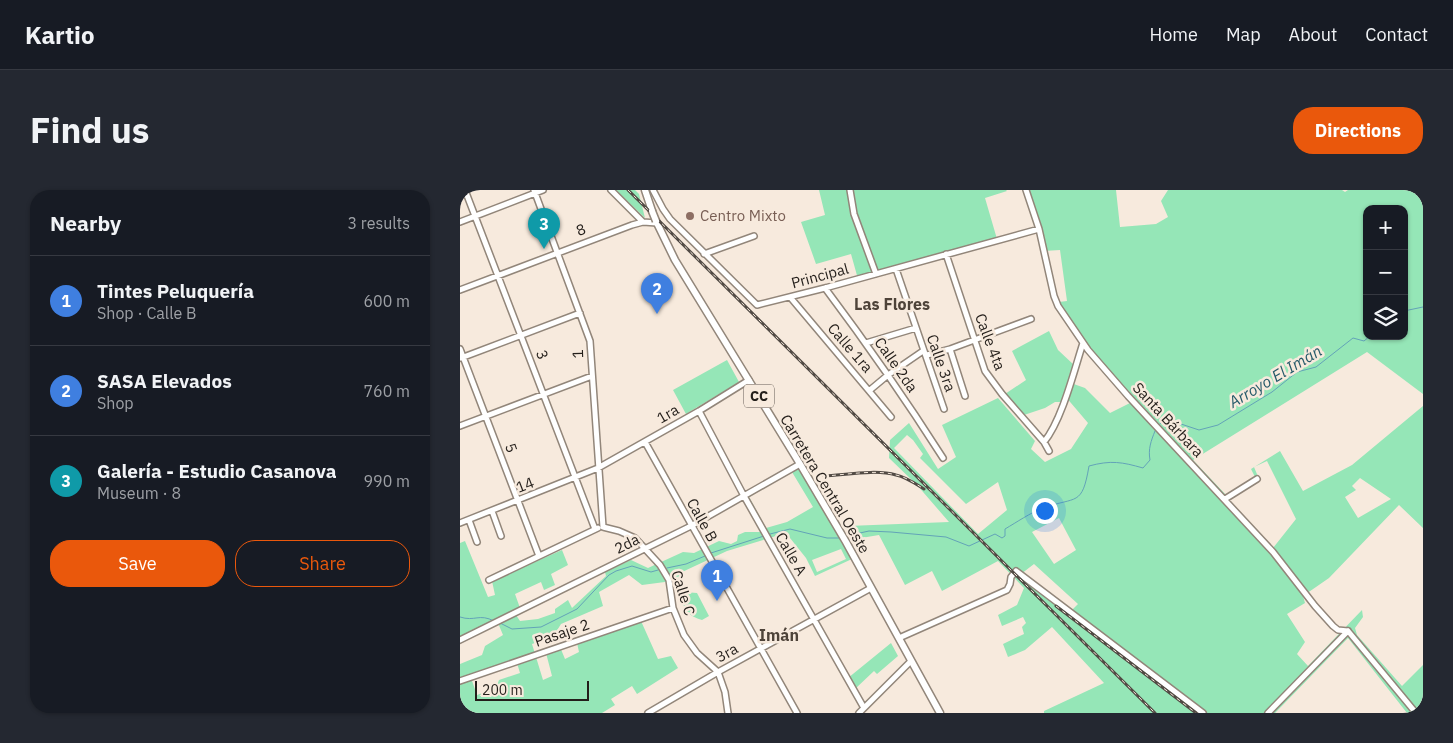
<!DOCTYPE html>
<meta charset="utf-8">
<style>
:root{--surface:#171b24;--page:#242831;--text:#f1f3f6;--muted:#9ea1a6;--line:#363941;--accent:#ea580c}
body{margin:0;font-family:"IBM Plex Sans",sans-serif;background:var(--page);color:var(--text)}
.controls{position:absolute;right:15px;top:15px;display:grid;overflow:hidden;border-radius:10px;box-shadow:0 1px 4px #0004}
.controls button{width:45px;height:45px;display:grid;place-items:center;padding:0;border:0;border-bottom:1px solid var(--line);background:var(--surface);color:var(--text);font:25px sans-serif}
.scale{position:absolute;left:15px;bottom:12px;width:114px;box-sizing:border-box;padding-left:5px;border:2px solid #231e1a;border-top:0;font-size:14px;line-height:18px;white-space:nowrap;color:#231e1a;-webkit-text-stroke:4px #f7eadd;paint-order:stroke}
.you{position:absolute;left:584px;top:320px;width:18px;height:18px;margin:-12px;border:4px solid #fff;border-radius:50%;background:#1a73e8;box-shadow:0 0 0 8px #1a73e833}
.badge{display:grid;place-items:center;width:32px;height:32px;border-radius:50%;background:var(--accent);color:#fff;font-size:16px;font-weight:700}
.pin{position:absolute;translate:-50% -41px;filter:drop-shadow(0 1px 2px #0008)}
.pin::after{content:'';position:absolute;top:26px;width:18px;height:15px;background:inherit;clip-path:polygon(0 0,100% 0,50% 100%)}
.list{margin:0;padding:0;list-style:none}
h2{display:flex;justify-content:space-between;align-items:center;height:65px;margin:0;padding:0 20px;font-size:21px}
h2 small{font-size:16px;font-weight:400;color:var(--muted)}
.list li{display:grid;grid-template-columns:32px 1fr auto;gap:15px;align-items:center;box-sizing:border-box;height:90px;padding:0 20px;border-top:1px solid var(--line)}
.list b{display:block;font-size:19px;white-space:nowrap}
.list p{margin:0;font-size:16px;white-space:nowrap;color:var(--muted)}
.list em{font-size:16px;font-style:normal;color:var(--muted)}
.actions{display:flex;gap:10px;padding:15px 20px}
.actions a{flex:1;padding:11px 0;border:1px solid var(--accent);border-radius:20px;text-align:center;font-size:18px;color:var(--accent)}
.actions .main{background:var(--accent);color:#fff}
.icon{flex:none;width:28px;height:28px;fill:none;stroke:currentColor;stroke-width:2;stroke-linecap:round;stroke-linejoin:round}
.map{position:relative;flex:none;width:963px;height:523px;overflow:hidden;border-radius:20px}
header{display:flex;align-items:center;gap:30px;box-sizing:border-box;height:70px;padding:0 25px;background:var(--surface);border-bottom:1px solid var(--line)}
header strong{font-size:24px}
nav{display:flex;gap:28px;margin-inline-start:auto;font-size:18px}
.intro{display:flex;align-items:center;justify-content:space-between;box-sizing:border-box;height:120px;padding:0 30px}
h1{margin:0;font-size:35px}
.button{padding:12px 22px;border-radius:20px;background:var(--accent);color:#fff;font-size:18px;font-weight:700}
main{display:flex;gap:30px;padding:0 30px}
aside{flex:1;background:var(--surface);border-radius:20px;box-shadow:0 1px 4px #0004}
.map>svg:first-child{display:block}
</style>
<header>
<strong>Kartio</strong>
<nav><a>Home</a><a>Map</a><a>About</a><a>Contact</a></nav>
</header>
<div class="intro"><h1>Find us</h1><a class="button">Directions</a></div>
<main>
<aside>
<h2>Nearby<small>3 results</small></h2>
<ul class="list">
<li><span class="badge" style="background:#3f7fe0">1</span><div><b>Tintes Peluquería</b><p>Shop · Calle B</p></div><em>600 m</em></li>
<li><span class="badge" style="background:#3f7fe0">2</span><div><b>SASA Elevados</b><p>Shop</p></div><em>760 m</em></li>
<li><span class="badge" style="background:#0f9aa8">3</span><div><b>Galería - Estudio Casanova</b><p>Museum · 8</p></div><em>990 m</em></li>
</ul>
<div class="actions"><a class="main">Save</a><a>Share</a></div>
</aside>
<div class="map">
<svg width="963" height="523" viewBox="0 0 963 523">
<rect width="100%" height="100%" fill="#f7eadd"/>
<path fill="#95e6b7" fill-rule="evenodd" d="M156,0H175L179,4L185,28Z
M359,0H546L547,1L525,8L537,49L398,89L391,64L356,74L341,32L365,25Z
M567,0H656L660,37L696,34L708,27L701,11L708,0H882L885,2L888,0H963V204L907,162L733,270L766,305L795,287L791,279L820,261L843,301L892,275L963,216V338L939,315L869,388L843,406L845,413L827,424L845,452L837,464L848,476L902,420L903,427L895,438L897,445L942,496L963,475V523H947L888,448L815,523H584V521L644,493L592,437L565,460L548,467L543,454L564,444L562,437L566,433L563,427L542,436L538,425L557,415L564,398L538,371L482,401L472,381L445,395L419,345L395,349L388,336L489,332L457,295L429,268L430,250L449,233L478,279L496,267L482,235L538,208L575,251L571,259L585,272L611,259L628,233L605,206L602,212H595L585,218L564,225L545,204L566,190L552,161L589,141L598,160L614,175L608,192L625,198L650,223L674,211L630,159L599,112L607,111L600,60L584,61ZM907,19H944V146H907ZM447,245L453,250L463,264L460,268L506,314L538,292L547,320L518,344L434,258ZM807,271L836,329L813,358L767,309L799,289L794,277ZM900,288L931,309L898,328L885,307L896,300L892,296ZM599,328L616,360L594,374L572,342ZM574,374L618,414L610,422L561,384Z
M267,170L279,192L226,224L213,200Z
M337,275L392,369L355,386L346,368L326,343L267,361L220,383L224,402L237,403L249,426L242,430C220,424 222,409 220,390L182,395L169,385L139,402L143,416L101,434L93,447L72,454L83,490L92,486L86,463L100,457L105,469L119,462L117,453L181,431L198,469L211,466L218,478L177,504L172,496L151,509L155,515L142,523H0V474L22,465L25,456L43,445L38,433L56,425L60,431L78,429L95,423V419L108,410L112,418L146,386L145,382L171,370L188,378L223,362L234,363L259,351L271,354L277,351L278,345L285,342H302L283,306ZM332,282L353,317L327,332L306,338L289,307ZM381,359L386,369L357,382L352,370ZM57,473L60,483L39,490L36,498L17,505L11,488Z
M5,351L28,407L35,405L32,391L102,360L108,375L91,384L95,395L84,400L81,392L55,404L60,418L0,448V353Z
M431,453L438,466L417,484L414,481L395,499L388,488Z"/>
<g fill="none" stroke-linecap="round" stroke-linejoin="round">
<path stroke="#63a3b8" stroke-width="1" d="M944,121L963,117
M700,234L703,230H709L739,240L758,235L812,202L837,182L856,177L893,148L904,151L910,146
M310,344L330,339L367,348H380
M386,346L409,341L431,342L486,347L509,356L535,344L542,348L545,346V339C557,332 570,323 583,318C617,306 622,317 629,276C651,270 662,272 683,278L690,270C688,259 691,251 695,241
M251,363L304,346
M207,378L226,374L245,366
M0,427C15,432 19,423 34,431
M40,433L52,439L81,437L117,419L149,385L156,381L172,376L191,382L198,380"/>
<defs>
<path id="minor" d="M5,0L135,339
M74,0L130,151L143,337
M151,0L183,32
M193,0L203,19L210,29L297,115L365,98L579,39
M390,0L394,24L416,84
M566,0L579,39L594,106L598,116L628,160L668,206L813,362L855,416L873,436L878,440L888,441
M0,32L83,0
M244,64L294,46
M486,64L525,181L542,204L584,252L589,261
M436,79L484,219
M365,98C407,154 446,210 483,268
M0,100L172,35L183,32L197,33
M330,107L431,227
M406,153L456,138
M0,159L79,366
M490,159L505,206
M467,165L490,159L571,129
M1,168L120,123
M410,200L428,185L463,161
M239,221L284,306L404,518
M0,236L132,186
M185,252L337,523
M584,252C602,230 614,181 623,153
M765,309L797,289
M32,321L41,346
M9,330L17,352
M0,333L138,278L239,221L289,190
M143,337L159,341L175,348L200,375L209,390L213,418L224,445L237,463L258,482L265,502L268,523
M29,390L138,338
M888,441L956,523
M439,448L547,400L550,394L551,387L556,381L743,523
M0,450L231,336L340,274
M0,491L213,418
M188,523L258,482L411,398
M399,523L451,471
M808,523L888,441"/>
<path id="major" d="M185,0L192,21
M196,31L215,70L340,274L386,352L480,523"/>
</defs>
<use href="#minor" stroke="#92867a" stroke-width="8"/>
<use href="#major" stroke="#92867a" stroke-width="9"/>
<use href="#minor" stroke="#fff" stroke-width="5"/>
<use href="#major" stroke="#fff" stroke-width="6"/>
<defs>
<path id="rail" d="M168,0L695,523
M364,286C385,285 416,279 436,285C446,287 456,294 464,299
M596,416L736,523"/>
</defs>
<use href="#rail" stroke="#514a44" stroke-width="3"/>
<use href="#rail" stroke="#f7eadd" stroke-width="1" stroke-dasharray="4" stroke-linecap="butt"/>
<defs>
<path id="major-bridge" d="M192,21L196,31"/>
</defs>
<use href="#major-bridge" stroke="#92867a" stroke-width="9" stroke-linecap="butt"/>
<use href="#major-bridge" stroke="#fff" stroke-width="6"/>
</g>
<circle fill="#8d6e63" stroke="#f7eadd" stroke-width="2" cx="230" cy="26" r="5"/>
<g text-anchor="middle" stroke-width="5" stroke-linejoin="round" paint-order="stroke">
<rect fill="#f7eadd" stroke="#635b54" stroke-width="1" x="284" y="194.5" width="30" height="23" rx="4"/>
<g font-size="14" font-weight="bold" fill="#231e1a">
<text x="299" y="211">CC</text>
</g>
<g font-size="15" fill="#785e54" stroke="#f7eadd" text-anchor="start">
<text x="240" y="31">Centro Mixto</text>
</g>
<g font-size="15" fill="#231e1a" stroke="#f7eadd">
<text transform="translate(121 40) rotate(-21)" y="5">8</text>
<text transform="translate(360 86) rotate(-15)" y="5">Principal</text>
<text transform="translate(530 152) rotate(69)" y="5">Calle 4ta</text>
<text transform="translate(390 158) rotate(49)" y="5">Calle 1ra</text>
<text transform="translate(118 164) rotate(-92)" y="5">1</text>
<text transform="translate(82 165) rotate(69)" y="5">3</text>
<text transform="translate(481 173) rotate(71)" y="5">Calle 3ra</text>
<text transform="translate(436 175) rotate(55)" y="5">Calle 2da</text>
<text transform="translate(208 224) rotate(-30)" y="5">1ra</text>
<text transform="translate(708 230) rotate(47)" y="5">Santa Bárbara</text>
<text transform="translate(51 258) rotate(70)" y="5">5</text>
<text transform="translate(365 294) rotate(59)" y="5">Carretera Central Oeste</text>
<text transform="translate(65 295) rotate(-21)" y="5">14</text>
<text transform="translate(242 330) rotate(61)" y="5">Calle B</text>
<text transform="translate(167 354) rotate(-26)" y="5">2da</text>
<text transform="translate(331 364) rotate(60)" y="5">Calle A</text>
<text transform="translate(223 403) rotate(72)" y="5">Calle C</text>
<text transform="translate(102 443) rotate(-19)" y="5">Pasaje 2</text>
<text transform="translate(267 463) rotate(-29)" y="5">3ra</text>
</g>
<g font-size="16" font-weight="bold" fill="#4e4339" stroke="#f7eadd">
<text x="432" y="120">Las Flores</text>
<text x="319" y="451">Imán</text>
</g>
<g font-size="16" font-style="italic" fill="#245969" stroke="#f7eadd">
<text transform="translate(815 186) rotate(-31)" y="6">Arroyo El Imán</text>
</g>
</g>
</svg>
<div class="controls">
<button>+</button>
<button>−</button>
<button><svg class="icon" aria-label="layers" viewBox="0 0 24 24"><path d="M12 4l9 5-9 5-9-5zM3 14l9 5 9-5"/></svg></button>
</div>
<div class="scale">200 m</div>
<div class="you"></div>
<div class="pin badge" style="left:257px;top:411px;background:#3f7fe0">1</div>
<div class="pin badge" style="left:197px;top:124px;background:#3f7fe0">2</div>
<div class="pin badge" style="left:84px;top:59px;background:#0f9aa8">3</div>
</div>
</main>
